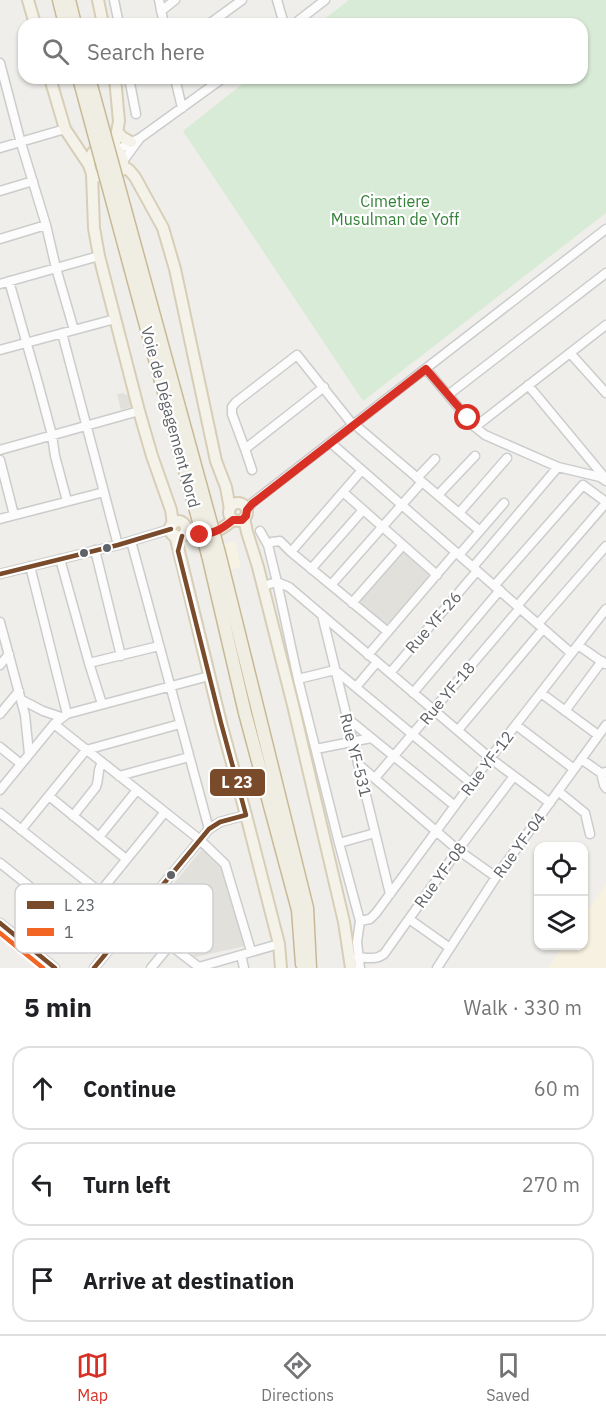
<!DOCTYPE html>
<meta charset="utf-8">
<style>
:root{--surface:#fff;--page:#f6f6f6;--text:#202124;--muted:#757577;--line:#e0e0e0;--accent:#d93025}
body{margin:0;font-family:"IBM Plex Sans",sans-serif;background:var(--page);color:var(--text)}
.controls{position:absolute;right:18px;bottom:18px;display:grid;overflow:hidden;border-radius:12px;box-shadow:0 2px 4px #0004}
.controls button{width:54px;height:54px;display:grid;place-items:center;padding:0;border:0;border-bottom:2px solid var(--line);background:var(--surface);color:var(--text);font:30px sans-serif}
.stop{position:absolute;width:18px;height:18px;margin:-14px;border:4px solid #d93025;border-radius:50%;background:#fff}
.stop.end{background:#d93025;border-color:#fff;box-shadow:0 2px 6px #0008}
.list{margin:0;padding:0;list-style:none}
h2{display:flex;justify-content:space-between;align-items:center;height:78px;margin:0;padding:0 24px;font-size:26px}
h2 small{font-size:20px;font-weight:400;color:var(--muted)}
.list li{display:grid;grid-template-columns:39px 1fr auto;gap:18px;align-items:center;box-sizing:border-box;height:84px;margin:0 12px 12px;padding:0 12px;border:2px solid var(--line);border-radius:18px}
.list b{display:block;font-size:22px;white-space:nowrap}
.list em{font-size:20px;font-style:normal;color:var(--muted)}
.icon{flex:none;width:33px;height:33px;fill:none;stroke:currentColor;stroke-width:2;stroke-linecap:round;stroke-linejoin:round}
.map{position:relative;flex:none;width:606px;height:968px;overflow:hidden}
.search{position:absolute;background:var(--surface);box-shadow:0 2px 4px #0004;left:18px;right:18px;top:18px;height:66px;display:flex;align-items:center;gap:15px;box-sizing:border-box;padding:0 21px;border-radius:18px;color:var(--muted);font-size:22px}
.sheet{height:366px;background:var(--surface)}
nav{display:flex;justify-content:space-around;align-items:center;box-sizing:border-box;height:84px;border-top:2px solid var(--line);background:var(--surface);font-size:16px;color:var(--muted)}
nav a{display:grid;justify-items:center;gap:3px}
nav .on{color:var(--accent)}
.map>svg:first-child{display:block}
</style>
<div class="map">
<svg width="606" height="968" viewBox="0 0 606 968">
<rect width="100%" height="100%" fill="#efeeea"/>
<path fill="#f7f3e4" d="M235,541L241,567L231,569L224,544Z"/>
<path fill="#e2e0da" d="M124,393L125,395L129,394L131,396L134,406L121,410L117,394Z
M404,548L432,574L386,625L357,600Z
M205,845L229,866L250,945L195,957L164,931L146,918Z"/>
<path fill="#d8ebd6" d="M349,0H606V213L363,401L183,131L250,78H582V24H318Z"/>
<path fill="#f6f1e1" d="M606,883V968H548L563,946H584V916Z"/>
<g fill="none" stroke-linecap="round" stroke-linejoin="round">
<defs>
<path id="minor" d="M114,0L119,24
M159,0L164,24
M277,0L284,24
M161,11L175,0
M209,24L242,0
M294,24L325,0
M0,63L21,143L46,225L56,268L74,330
M129,78L136,114
M175,78L182,108
M0,148L65,129
M117,150L140,138L223,78
M123,161L140,138
M0,191L33,181
M0,239L46,225
M9,281L38,383L52,435L55,456L67,501
M0,284L99,256
M62,333L118,545
M0,350L115,319
M570,353L606,393
M426,369L475,427L485,435L558,467L600,477L606,481
M528,385L606,479
M448,395L606,273
M354,424L480,531
M475,427L606,325
M331,443L571,653
M245,449L324,387
M0,450L139,411
M0,460L14,515
M252,470L245,449L232,414V407L236,402L297,355L353,425
M417,478L435,459
M343,492L437,575
M438,495L475,456
M247,510L252,503L606,229
M459,513L507,458
M0,519L104,492
M260,531L268,545L272,542L280,541L291,552L388,632
M131,541L209,829
M268,545L277,582L298,679L339,843L360,921L357,942L360,968
M95,550L121,656
M291,552L362,470
M459,555L504,503
M60,559L89,663L102,704
M30,566L67,714
M473,567L558,467
M311,569L363,510
M0,574L118,545L171,529
M331,585L422,482
M263,586L277,582L289,587L490,758L550,803
M494,586L583,485L606,502
M352,603L403,545
M517,606L606,503
M322,615L390,894
M0,622L25,715L29,754
M538,624L606,546
M578,645L605,664
M368,655L456,552
M89,663L159,646
M0,665L9,654
M390,673L477,571
M298,679L335,670L471,783
M356,687L377,662
M413,693L500,590
M541,693L598,735
M22,700L43,711L61,717
M565,711L602,661
M0,714L19,691
M347,718L455,806
M54,724L199,839L225,864L251,951
M516,725L574,769
M458,730L543,629
M0,747L21,764
M316,749L371,738
M581,759L601,773L606,772
M358,764L458,850L496,877
M601,773L604,785L606,788
M119,776L189,757
M375,778L520,608
M0,790L54,724L67,714L209,676
M558,791L585,813L590,834
M49,796L126,859
M0,813L134,919L170,945L200,968
M73,816L96,787C100,778 96,773 102,762
M21,830L86,750L180,724
M99,837L137,790
M339,843L375,833
M0,863L109,950
M100,892L165,812
M409,919L450,948
M360,921L370,919L376,913L490,758L606,609
M0,923L55,968
M241,955L244,968
M358,957C368,958 376,960 384,954L458,850L514,776
M199,967L279,944
M94,968L209,829L220,822L246,815
M151,968L170,945
M437,968L496,877L606,725"/>
<path id="major" d="M28,0L35,24
M98,0L103,24
M50,78L65,129L89,165L92,174L96,177
M118,132L122,137L131,142
M114,148L119,121L115,78
M89,165C90,136 129,142 122,170
M123,166L129,170L135,177L163,228L175,269L216,461L226,487L230,509
M92,174L94,228L99,256L139,411L152,456L171,510L173,524
M229 512a9 9 0 1 1 18 0a9 9 0 1 1-18 0Z
M244,518L247,532L258,567L293,705L344,922L351,968
M170 529a8 8 0 1 1 16 0a8 8 0 1 1-16 0Z
M184,534C208,535 215,535 233,520
M175,535L221,723L246,815L279,944L281,968"/>
<path id="highway" d="M59,0L65,24
M69,0L75,24
M219,553L307,908L310,968
M208,555L245,713L298,910L302,964"/>
</defs>
<use href="#minor" stroke="#cbcccc" stroke-width="11"/>
<use href="#major" stroke="#d7ceb8" stroke-width="14"/>
<use href="#highway" stroke="#c8b996" stroke-width="15"/>
<use href="#minor" stroke="#fdfcfc" stroke-width="8"/>
<use href="#major" stroke="#f4f2e9" stroke-width="10"/>
<use href="#highway" stroke="#f0ede3" stroke-width="12"/>
<defs>
<path id="highway-bridge" d="M79,78L208,555
M89,78L219,553"/>
</defs>
<use href="#highway-bridge" stroke="#c8b996" stroke-width="15" stroke-linecap="butt"/>
<use href="#highway-bridge" stroke="#f0ede3" stroke-width="12"/>
<defs>
<path id="bus-1" d="M0,574L118,545L171,529
M0,923L55,968
M94,968L209,829L220,822L246,815L221,723L178,551L182,536"/>
<path id="bus-2" d="M0,933L43,968"/>
</defs>
<use href="#bus-1" stroke="#fff" stroke-width="9"/>
<use href="#bus-2" stroke="#fff" stroke-width="9"/>
<use href="#bus-1" stroke="#7a4b2a" stroke-width="4.5"/>
<use href="#bus-2" stroke="#f26522" stroke-width="4.5"/>
</g>
<g fill="none" stroke-linecap="round" stroke-linejoin="round">
<path stroke="#d93025" stroke-width="8" d="M200,535C215,533 222,529 233,520H242L246,516L247,510L252,504L426,369L468,418"/>
</g>
<g fill="#5f6368" stroke="#fff" stroke-width="2">
<circle cx="107" cy="548" r="5"/>
<circle cx="84" cy="553" r="5"/>
<circle cx="171" cy="875" r="5"/>
</g>
<g text-anchor="middle" stroke-width="4.5" stroke-linejoin="round" paint-order="stroke">
<g font-size="16" fill="#348238" stroke="#fff">
<text x="395" y="207">Cimetiere<tspan x="395" dy="18">Musulman de Yoff</tspan></text>
</g>
<g font-size="16" fill="#5f6368" stroke="#fff">
<text transform="translate(171 417) rotate(75)" y="6">Voie de Dégagement Nord</text>
<text transform="translate(433 622) rotate(-49)" y="6">Rue YF-26</text>
<text transform="translate(447 693) rotate(-50)" y="6">Rue YF-18</text>
<text transform="translate(356 755) rotate(76)" y="6">Rue YF-531</text>
<text transform="translate(487 763) rotate(-53)" y="6">Rue YF-12</text>
<text transform="translate(519 845) rotate(-54)" y="6">Rue YF-04</text>
<text transform="translate(440 875) rotate(-54)" y="6">Rue YF-08</text>
</g>
</g>
<rect x="15" y="884" width="198" height="69" rx="9" fill="#fff" stroke="#cfd0d2" stroke-width="1.5"/>
<rect x="27" y="901" width="27" height="8" fill="#7a4b2a"/>
<rect x="27" y="928" width="27" height="8" fill="#f26522"/>
<g font-size="16" fill="#5f6368">
<text x="64" y="911">L 23</text>
<text x="64" y="938">1</text>
</g>
<rect stroke="#fff" stroke-width="2" x="209" y="768" width="57" height="29" rx="6" fill="#7a4b2a"/>
<g font-size="16" text-anchor="middle" font-weight="bold" fill="#fff">
<text x="237" y="788">L 23</text>
</g>
</svg>
<div class="controls">
<button><svg class="icon" aria-label="locate" viewBox="0 0 24 24"><circle cx="12" cy="12" r="6"/><path d="M12 2v4M12 18v4M2 12h4M18 12h4"/></svg></button>
<button><svg class="icon" aria-label="layers" viewBox="0 0 24 24"><path d="M12 4l9 5-9 5-9-5zM3 14l9 5 9-5"/></svg></button>
</div>
<div class="stop" style="left:468px;top:418px"></div>
<div class="stop end" style="left:200px;top:535px"></div>
<div class="search"><svg class="icon" aria-label="search" viewBox="0 0 24 24"><circle cx="10" cy="10" r="6"/><path d="M15 15l6 6"/></svg>Search here</div>
</div>
<section class="sheet">
<h2>5 min<small>Walk · 330 m</small></h2>
<ul class="list">
<li><svg class="icon" aria-label="ahead" viewBox="0 0 24 24"><path d="M12 20V5M6 11l6-6 6 6"/></svg><div><b>Continue</b></div><em>60 m</em></li>
<li><svg class="icon" aria-label="left" viewBox="0 0 24 24"><path d="M17 20v-9H6M10 6l-5 5 5 5"/></svg><div><b>Turn left</b></div><em>270 m</em></li>
<li><svg class="icon" aria-label="arrive" viewBox="0 0 24 24"><path d="M6 21V4h12l-3 4 3 4H6"/></svg><div><b>Arrive at destination</b></div></li>
</ul>
</section>
<nav>
<a class="on"><svg class="icon" aria-label="map" viewBox="0 0 24 24"><path d="M3 6l6-2 6 2 6-2v14l-6 2-6-2-6 2zM9 4v14M15 6v14"/></svg>Map</a>
<a><svg class="icon" aria-label="directions" viewBox="0 0 24 24"><path d="M12 3l9 9-9 9-9-9zM9 14v-3h6M13 9l2 2-2 2"/></svg>Directions</a>
<a><svg class="icon" aria-label="saved" viewBox="0 0 24 24"><path d="M7 4h10v16l-5-4-5 4z"/></svg>Saved</a>
</nav>
